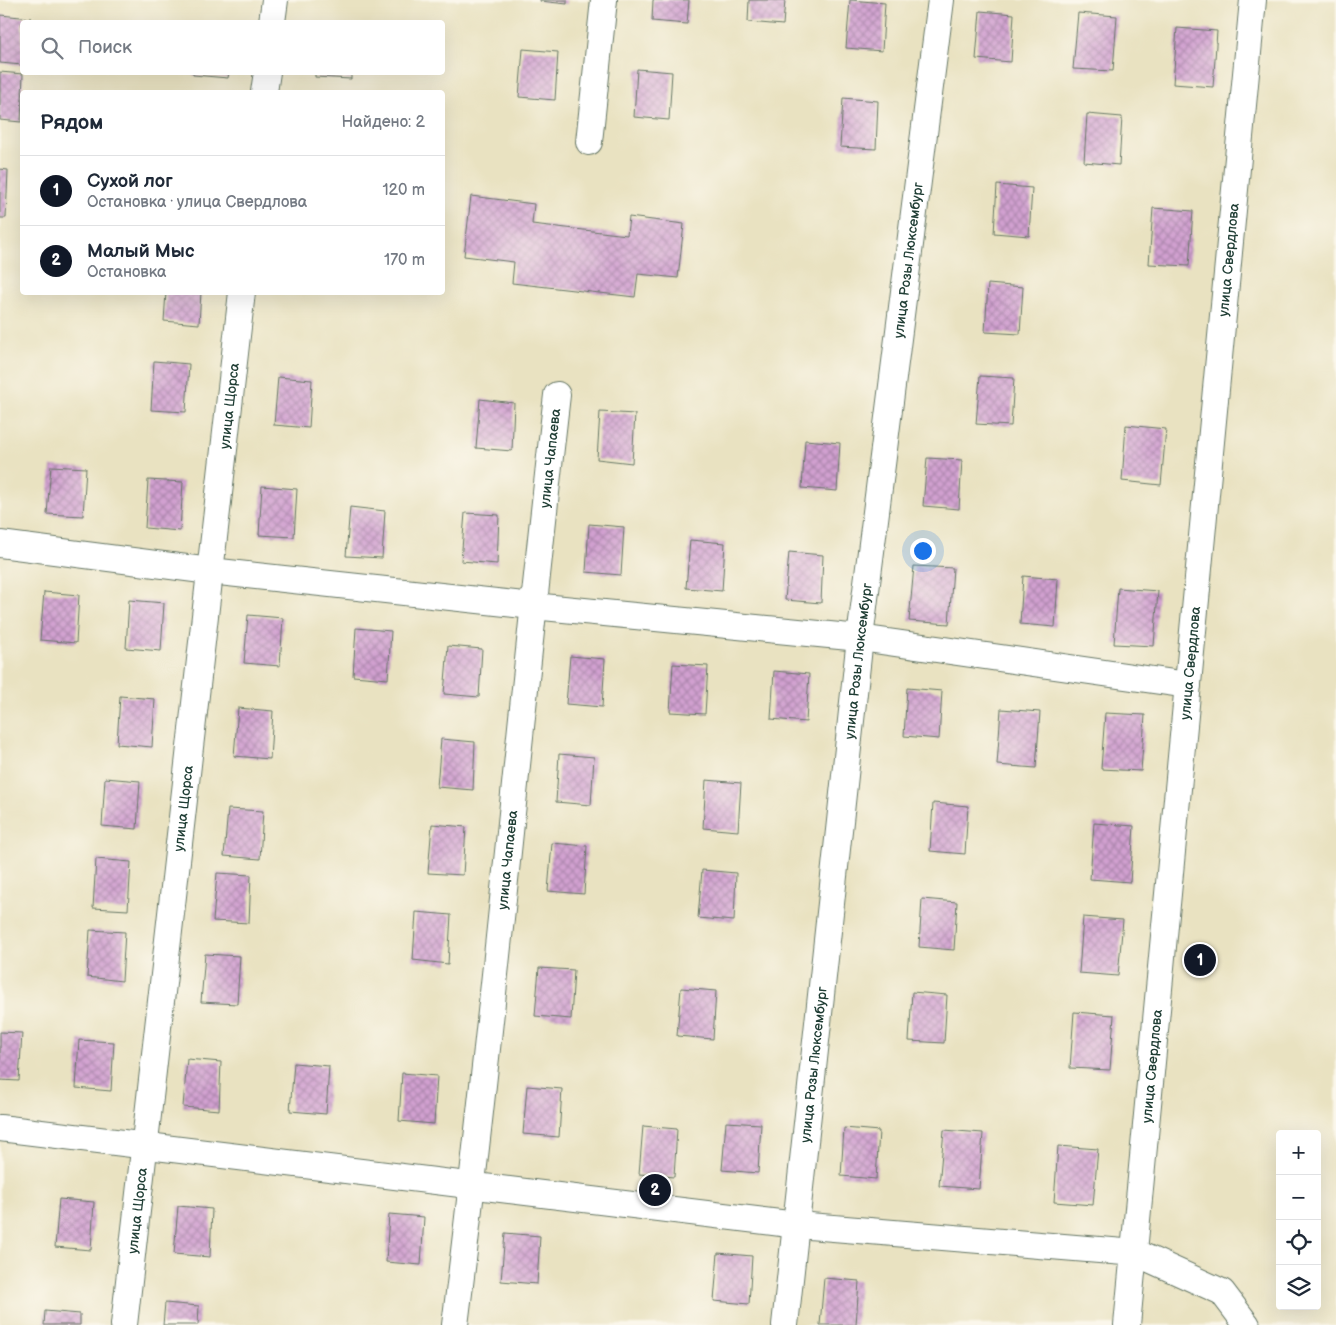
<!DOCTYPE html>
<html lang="ru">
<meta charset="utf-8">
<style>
:root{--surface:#fff;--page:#f6f6f7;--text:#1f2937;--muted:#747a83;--line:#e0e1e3;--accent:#111827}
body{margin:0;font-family:"Balsamiq Sans",sans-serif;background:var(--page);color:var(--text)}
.controls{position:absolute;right:15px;bottom:15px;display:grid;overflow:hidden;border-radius:5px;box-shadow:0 5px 20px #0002}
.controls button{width:45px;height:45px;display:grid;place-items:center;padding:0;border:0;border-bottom:1px solid var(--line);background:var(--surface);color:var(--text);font:25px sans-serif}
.you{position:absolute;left:922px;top:550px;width:18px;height:18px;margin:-12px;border:4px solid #fff;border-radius:50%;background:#1a73e8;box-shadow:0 0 0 8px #1a73e833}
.badge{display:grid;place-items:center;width:32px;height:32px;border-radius:50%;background:var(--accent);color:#fff;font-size:16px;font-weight:700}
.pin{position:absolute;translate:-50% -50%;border:2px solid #fff;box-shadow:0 1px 5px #0006}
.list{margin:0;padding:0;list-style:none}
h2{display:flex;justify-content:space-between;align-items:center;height:65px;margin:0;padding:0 20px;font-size:21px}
h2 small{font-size:16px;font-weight:400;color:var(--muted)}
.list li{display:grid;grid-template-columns:32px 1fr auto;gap:15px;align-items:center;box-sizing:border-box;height:70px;padding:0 20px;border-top:1px solid var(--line)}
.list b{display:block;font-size:19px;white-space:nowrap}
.list p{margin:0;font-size:16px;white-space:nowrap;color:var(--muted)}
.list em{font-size:16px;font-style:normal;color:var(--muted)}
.icon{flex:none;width:28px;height:28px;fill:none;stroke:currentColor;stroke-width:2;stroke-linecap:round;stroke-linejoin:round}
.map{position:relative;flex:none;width:1336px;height:1325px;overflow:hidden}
.search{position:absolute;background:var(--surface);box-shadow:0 5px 20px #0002;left:20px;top:20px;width:425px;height:55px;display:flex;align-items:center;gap:12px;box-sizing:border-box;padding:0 18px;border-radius:5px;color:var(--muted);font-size:19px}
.panel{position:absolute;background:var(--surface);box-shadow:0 5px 20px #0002;left:20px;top:90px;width:425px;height:205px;border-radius:5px}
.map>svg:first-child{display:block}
</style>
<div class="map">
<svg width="1336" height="1325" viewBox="0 0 1336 1325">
<defs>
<pattern id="building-cross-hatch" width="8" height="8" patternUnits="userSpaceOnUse" patternTransform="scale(1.25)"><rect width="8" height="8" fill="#d1a0d0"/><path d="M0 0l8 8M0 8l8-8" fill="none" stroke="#a984aa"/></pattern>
</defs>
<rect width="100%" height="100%" fill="#fbf7ec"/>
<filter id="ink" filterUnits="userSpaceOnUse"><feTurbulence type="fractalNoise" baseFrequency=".02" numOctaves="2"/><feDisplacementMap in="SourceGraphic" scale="10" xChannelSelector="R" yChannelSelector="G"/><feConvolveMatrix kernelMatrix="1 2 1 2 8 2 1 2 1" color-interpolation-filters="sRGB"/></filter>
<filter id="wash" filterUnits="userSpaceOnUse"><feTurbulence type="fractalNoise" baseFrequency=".0096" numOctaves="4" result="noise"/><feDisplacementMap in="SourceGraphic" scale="20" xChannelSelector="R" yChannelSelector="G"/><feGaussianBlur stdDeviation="1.12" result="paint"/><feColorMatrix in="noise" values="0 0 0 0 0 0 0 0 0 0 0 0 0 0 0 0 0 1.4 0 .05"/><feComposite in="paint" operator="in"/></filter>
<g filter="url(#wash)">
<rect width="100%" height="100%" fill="#e9e2c1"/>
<g id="blocks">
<path fill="url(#building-cross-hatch)" d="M540,0H567V4L540,1Z
M653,0H689L687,24L652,21Z
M749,0H785L783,25L748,22Z
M850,0L885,3L882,51L846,48Z
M980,11L1014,14L1011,62L976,59Z
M1078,13L1117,16L1113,71L1073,69Z
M0,15L31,18L30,22H22V65L0,63Z
M1177,28L1217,31L1213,87L1173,84Z
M523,49L558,52L555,100L519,97Z
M637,69L672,72L669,120L634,117Z
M0,72L23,74L21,122L0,120Z
M193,72H229L228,78L193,75Z
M315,72H351V79L315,77Z
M843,98L878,101L876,149L840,147Z
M1087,114L1122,117L1119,165L1084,162Z
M0,169L8,170L6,218H0Z
M997,185L1032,188L1029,236L994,233Z
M471,196L534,204L532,224L627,235L629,217L684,224L678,278L638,274L635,297L512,283L514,262L464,256Z
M1153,208L1193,211L1189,266L1149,264Z
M988,284L1023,287L1020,334L985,332Z
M166,292H201L199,324L164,321Z
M154,361L189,364L186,412L151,410Z
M980,376L1014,378L1011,426L976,424Z
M278,377L312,380L309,428L274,425Z
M480,399L514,403L512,451L476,448Z
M600,412L635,414L632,463L597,459Z
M1126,425L1166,429L1161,485L1122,481Z
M805,440L840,443L837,491L802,488Z
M927,458L962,460L959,509L923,506Z
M51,466L86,468L83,516L47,514Z
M148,480L183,482L180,531L145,528Z
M262,486L297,489L294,537L259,535Z
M350,507L385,511L382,558L346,556Z
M465,513L499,515L497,564L461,561Z
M589,524L624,527L621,575L586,572Z
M690,540L725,543L722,591L686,588Z
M789,552L823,555L821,603L785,600Z
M914,566L953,568L949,624L909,621Z
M1023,576L1058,579L1055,627L1020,624Z
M1118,588L1158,591L1154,646L1114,644Z
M44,592L79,595L76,643L40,640Z
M129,600L164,603L161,651L126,648Z
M248,615L283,618L280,666L244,663Z
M356,628L391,631L388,679L353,676Z
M448,646L482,649L479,697L444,694Z
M570,656L605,659L602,707L566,704Z
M673,664L708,666L705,714L670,712Z
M774,671L809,674L806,722L771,719Z
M907,688L942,691L939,739L904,736Z
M120,696L155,699L152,747L117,744Z
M238,708L273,711L270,759L234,756Z
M1001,709L1040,712L1036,768L997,765Z
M1105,713L1145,715L1141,771L1101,769Z
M441,739L475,742L473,790L437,787Z
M559,754L594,757L591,805L556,802Z
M105,778L140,781L137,829L102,826Z
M706,780L741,783L738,831L703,828Z
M933,803L968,806L965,854L930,851Z
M228,809L263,811L260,859L224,856Z
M1094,823L1134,826L1130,882L1090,879Z
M432,824L466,827L463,875L428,873Z
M552,843L587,846L584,894L548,891Z
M96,859L131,862L128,910L93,908Z
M702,870L736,873L734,921L698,918Z
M217,873L251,875L249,923L213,921Z
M922,899L957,902L954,950L919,947Z
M416,912L451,915L448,964L413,960Z
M1083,917L1123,920L1118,976L1079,973Z
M90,930L125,932L122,981L87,977Z
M205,954L240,956L237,1004L201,1002Z
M539,968L574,970L571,1019L535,1016Z
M681,988L716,991L713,1039L677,1036Z
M912,992L947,995L944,1043L909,1041Z
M1074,1012L1114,1015L1110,1070L1070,1068Z
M0,1032L22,1033L19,1081L0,1080Z
M79,1040L114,1042L111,1091L76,1088Z
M187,1059L221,1062L219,1110L183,1107Z
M294,1063L329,1066L326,1114L290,1111Z
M402,1073L437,1076L434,1124L399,1121Z
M527,1086L562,1089L559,1137L523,1134Z
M726,1122L761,1124L758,1173L722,1170Z
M643,1126L677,1129L674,1177L639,1174Z
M844,1128L879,1131L876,1179L841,1176Z
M944,1130L983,1133L979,1189L939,1186Z
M1058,1146L1098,1149L1093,1205L1054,1202Z
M59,1199L94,1202L91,1250L55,1247Z
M178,1206L212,1209L210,1257L174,1254Z
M389,1214L424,1217L421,1265L386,1262Z
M505,1233L540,1236L537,1284L501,1281Z
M718,1253L752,1256L749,1304L714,1301Z
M824,1278L859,1281L856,1325H820Z
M165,1303L199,1306L198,1325H163Z
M45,1311L80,1314V1325H44Z"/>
</g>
</g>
<g filter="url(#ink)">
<use href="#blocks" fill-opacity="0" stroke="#667765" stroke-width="1"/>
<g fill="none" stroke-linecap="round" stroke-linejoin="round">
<defs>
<g id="minor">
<path d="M272,22L275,0"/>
<path d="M264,92L267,72"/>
<path d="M589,142L604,0"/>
<path d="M0,544L210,571L533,606L860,638L1188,685"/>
<path d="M0,1128L797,1225L1136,1253L1222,1292L1247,1325"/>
<path id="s1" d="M124,1325L242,292"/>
<path id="s2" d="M455,1325C494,1016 521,705 557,395"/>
<path id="s3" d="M785,1325L860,638L941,0"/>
<path id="s4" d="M1127,1325L1253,0"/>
</g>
</defs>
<use href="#minor" stroke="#667765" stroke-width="28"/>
<use href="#minor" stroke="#fff" stroke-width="26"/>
</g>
</g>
<g text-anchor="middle" stroke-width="5" stroke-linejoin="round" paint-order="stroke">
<g font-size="14" fill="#1f3d34" stroke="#fbf7ec">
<text dy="5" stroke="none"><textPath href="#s4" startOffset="1070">улица Свердлова</textPath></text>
<text dy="5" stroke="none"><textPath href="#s3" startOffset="1072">улица Розы Люксембург</textPath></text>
<text dy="5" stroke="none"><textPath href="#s1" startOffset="925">улица Щорса</textPath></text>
<text dy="5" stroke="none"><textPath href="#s2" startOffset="872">улица Чапаева</textPath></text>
<text dy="5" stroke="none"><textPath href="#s3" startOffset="668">улица Розы Люксембург</textPath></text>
<text dy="5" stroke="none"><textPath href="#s4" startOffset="665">улица Свердлова</textPath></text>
<text dy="5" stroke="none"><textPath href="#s1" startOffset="520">улица Щорса</textPath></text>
<text dy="5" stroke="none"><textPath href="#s2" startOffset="468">улица Чапаева</textPath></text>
<text dy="5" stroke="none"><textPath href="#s3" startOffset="262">улица Розы Люксембург</textPath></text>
<text dy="5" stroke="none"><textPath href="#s4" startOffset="260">улица Свердлова</textPath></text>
<text dy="5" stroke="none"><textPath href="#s1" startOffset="115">улица Щорса</textPath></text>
</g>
</g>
</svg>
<div class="controls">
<button>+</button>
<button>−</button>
<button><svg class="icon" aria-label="locate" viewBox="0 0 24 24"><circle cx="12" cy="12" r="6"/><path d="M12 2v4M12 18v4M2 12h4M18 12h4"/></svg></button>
<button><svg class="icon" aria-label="layers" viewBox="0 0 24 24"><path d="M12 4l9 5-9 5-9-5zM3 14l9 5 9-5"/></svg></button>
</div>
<div class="you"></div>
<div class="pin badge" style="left:1200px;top:960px">1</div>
<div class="pin badge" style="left:655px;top:1190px">2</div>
<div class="search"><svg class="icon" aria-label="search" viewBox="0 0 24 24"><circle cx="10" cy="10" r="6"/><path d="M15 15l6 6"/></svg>Поиск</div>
<section class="panel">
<h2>Рядом<small>Найдено: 2</small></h2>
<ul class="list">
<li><span class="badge">1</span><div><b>Сухой лог</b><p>Остановка · улица Свердлова</p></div><em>120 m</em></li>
<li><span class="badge">2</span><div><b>Малый Мыс</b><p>Остановка</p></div><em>170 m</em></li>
</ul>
</section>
</div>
